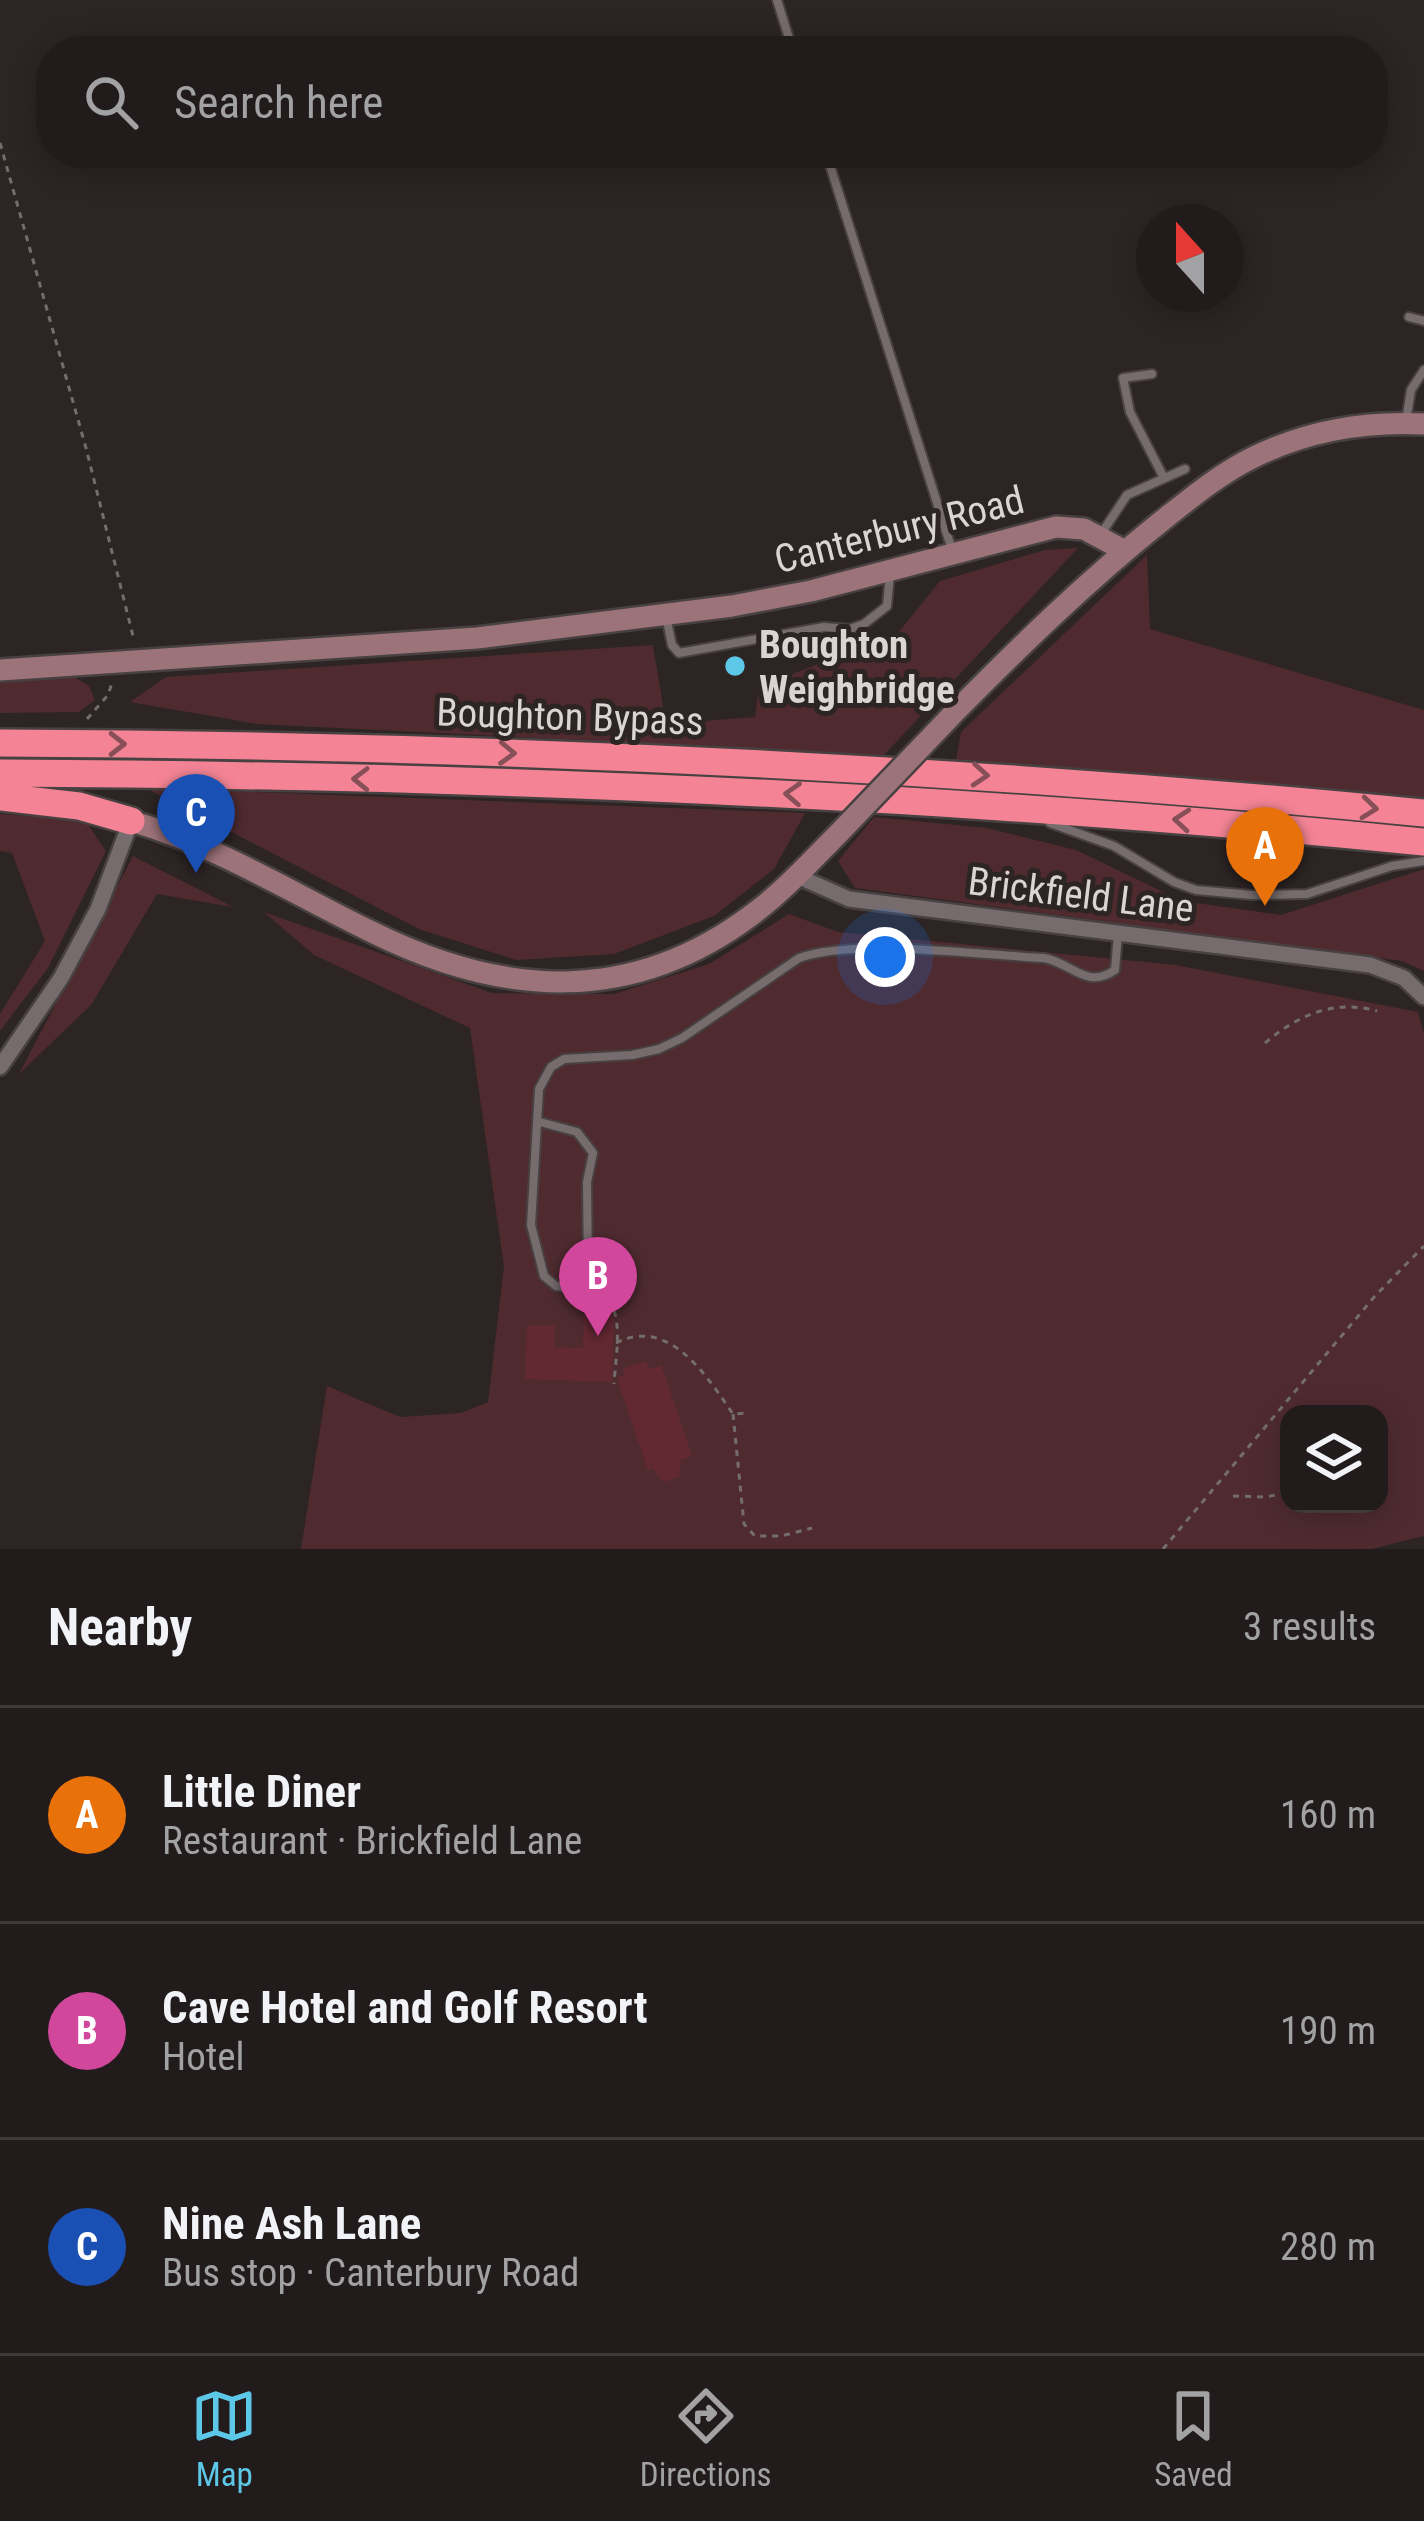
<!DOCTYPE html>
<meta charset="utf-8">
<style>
:root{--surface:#221b1b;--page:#2e2828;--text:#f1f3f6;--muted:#a2a1a3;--line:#3f393a;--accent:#5dc7e8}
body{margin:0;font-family:"Roboto Condensed",sans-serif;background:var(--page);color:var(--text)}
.controls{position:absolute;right:36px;bottom:36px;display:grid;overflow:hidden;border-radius:24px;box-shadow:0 6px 30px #0003}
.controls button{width:108px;height:108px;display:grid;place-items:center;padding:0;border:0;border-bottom:3px solid var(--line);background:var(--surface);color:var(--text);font:60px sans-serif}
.compass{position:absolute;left:1136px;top:204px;width:108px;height:108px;border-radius:50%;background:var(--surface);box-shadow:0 6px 30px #0003;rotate:339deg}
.you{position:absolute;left:885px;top:957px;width:42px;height:42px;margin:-30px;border:9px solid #fff;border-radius:50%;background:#1a73e8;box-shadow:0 0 0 18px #1a73e833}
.badge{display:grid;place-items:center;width:78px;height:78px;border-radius:50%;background:var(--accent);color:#fff;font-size:39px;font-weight:700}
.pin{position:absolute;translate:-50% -99px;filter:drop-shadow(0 3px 6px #0008)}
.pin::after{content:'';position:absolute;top:63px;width:42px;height:36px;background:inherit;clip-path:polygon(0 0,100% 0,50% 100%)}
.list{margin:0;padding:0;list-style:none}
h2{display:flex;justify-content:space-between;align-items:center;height:156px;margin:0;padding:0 48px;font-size:51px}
h2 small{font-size:39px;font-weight:400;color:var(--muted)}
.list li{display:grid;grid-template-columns:78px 1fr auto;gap:36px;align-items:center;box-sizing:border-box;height:216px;padding:0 48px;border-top:3px solid var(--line)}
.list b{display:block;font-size:45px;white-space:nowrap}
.list p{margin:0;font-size:39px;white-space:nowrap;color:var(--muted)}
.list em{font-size:39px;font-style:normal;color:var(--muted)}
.icon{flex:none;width:66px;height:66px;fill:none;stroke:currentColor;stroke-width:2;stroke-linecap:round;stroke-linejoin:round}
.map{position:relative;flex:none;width:1424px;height:1549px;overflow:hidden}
.search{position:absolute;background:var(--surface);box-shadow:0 6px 30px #0003;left:36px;right:36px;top:36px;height:132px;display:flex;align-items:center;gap:30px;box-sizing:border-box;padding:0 42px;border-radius:48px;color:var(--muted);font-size:45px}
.sheet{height:804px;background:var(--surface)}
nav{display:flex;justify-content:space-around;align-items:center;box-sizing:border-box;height:168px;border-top:3px solid var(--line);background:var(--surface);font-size:33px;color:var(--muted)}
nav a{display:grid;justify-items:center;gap:6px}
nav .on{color:var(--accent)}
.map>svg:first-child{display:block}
</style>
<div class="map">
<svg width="1424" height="1549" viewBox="0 0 1424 1549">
<rect width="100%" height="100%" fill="#2d2424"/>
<path fill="#4f2b30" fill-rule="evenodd" d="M1078,548L884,755L257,724L130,702L166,677L653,645L666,724L755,717L759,687L898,633L940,581L1045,550Z
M1147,555L1150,629L1424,710V801L956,760L961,732Z
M71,675L89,686L95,700L79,712L0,713V679Z
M146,788L805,813L774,869L714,916L614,954L516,960L419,929Z
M0,814L85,820L106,851L48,968L0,1031V1014L45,941L12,853L0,851Z
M874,817L987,828L1076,850L1182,901L1281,915L1424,869V971L1402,961L855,888L838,861Z
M133,856L233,907L157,894L91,1005L19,1074Z
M264,912L492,993L614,994L709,964L789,914L838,932L1176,965L1418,1012L1424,1034V1536L1371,1549H301L327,1386L400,1417L461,1413L488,1402L504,1267L470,1028L314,955ZM1289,1414H1379V1504H1289Z"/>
<path fill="#632933" d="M584,1308L614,1309L612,1382L525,1379L527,1325L555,1326L554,1347L583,1348Z
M646,1361L649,1369L661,1365L692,1456L681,1460L679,1477L664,1482L652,1468L648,1470L617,1378L625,1375L623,1369Z"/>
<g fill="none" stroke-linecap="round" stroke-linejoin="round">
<defs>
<path id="lane" d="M777,0L793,51
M826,153L953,553
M1409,317L1424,321
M1152,374L1123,378L1130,412L1164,478
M1406,421L1411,390L1424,370
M1101,534L1127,495L1185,469
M666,616L672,645L679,653L824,627L850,629L864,624L887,606L890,574
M1050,823L1114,846L1174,882L1196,890L1252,895L1307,894L1392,866L1424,861
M540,1122L577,1132L593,1153L587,1182L588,1271L571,1288L556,1286L544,1276L531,1225L539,1089L551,1067L564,1059L632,1055L659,1049L682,1038L799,958C853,938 981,955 1044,958C1072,963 1086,990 1115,970L1118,933"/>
<path id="street" d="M797,876L849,899L1370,965L1404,978L1424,997
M0,1067L61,978L98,909L131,821"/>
<path id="secondary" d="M0,670L477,638L732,606L811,591L1056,527L1084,529L1125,551
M953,714C1020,646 1088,580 1163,520C1192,497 1221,473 1254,457C1307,431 1365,421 1424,424
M131,821C217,846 292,893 372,932C503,997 631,1006 753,914C785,890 812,860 840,832"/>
<path id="highway" d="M0,743C476,745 950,767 1424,813
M0,773C475,775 951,795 1424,842
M0,797L79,806L131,821"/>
</defs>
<use href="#lane" stroke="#484141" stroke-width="12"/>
<use href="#street" stroke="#484141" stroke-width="20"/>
<use href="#secondary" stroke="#484141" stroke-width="26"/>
<use href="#highway" stroke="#484141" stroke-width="32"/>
<path stroke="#756d6d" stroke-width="3" stroke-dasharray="6 6" stroke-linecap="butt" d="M0,143L86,448L134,640
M87,719L108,695L112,683
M1265,1043C1298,1015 1334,999 1377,1011
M591,1285C628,1301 616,1349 614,1384
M616,1343C669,1316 706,1375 733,1414L746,1413
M733,1414L744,1524L755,1536H781L812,1528
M1233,1496L1266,1497L1289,1492
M1163,1549L1375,1296L1424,1246"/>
<use href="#lane" stroke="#776c6d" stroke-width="8"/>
<use href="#street" stroke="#776c6d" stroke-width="15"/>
<use href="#secondary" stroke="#9c7379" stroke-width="21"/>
<use href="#highway" stroke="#f48495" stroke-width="27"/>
<defs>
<path id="secondary-bridge" d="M840,832L953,714"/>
</defs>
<use href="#secondary-bridge" stroke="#484141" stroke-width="26" stroke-linecap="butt"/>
<use href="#secondary-bridge" stroke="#9c7379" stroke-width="21"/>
</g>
<defs><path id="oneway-chevron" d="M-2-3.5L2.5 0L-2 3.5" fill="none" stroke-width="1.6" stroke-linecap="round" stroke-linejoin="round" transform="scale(3)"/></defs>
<g stroke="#874f57">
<use href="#oneway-chevron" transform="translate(117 744)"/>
<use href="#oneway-chevron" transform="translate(507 753) rotate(2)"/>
<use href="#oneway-chevron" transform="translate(980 775) rotate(4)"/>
<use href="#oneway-chevron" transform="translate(361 779) rotate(-179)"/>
<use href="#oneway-chevron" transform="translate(793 794) rotate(-177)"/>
<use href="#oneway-chevron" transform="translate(1369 808) rotate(6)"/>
<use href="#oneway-chevron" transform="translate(1182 820) rotate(-175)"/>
</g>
<circle fill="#5dc7e8" stroke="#2d2424" stroke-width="4.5" cx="735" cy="666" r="12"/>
<g text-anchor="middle" stroke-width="10" stroke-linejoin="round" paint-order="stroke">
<g font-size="39" fill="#dad4d4" stroke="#2d2424">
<text transform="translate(899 529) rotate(-14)" y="14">Canterbury Road</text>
<text transform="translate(570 716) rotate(2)" y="14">Boughton Bypass</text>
<text transform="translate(1081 894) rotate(7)" y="14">Brickfield Lane</text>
</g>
<g font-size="39" font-weight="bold" fill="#dad4d4" stroke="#2d2424" text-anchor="start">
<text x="759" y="658">Boughton<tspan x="759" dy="45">Weighbridge</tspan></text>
</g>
</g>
</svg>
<div class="controls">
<button><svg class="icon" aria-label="layers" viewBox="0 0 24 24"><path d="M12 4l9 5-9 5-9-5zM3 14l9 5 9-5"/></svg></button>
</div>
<svg class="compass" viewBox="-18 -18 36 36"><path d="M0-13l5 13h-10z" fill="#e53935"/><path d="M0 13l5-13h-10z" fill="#a2a1a3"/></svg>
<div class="you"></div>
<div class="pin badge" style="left:1265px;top:906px;background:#e8710a">A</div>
<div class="pin badge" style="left:598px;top:1336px;background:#d1479c">B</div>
<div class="pin badge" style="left:196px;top:873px;background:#1a4fb4">C</div>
<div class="search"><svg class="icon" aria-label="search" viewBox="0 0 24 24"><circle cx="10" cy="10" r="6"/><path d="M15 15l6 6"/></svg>Search here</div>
</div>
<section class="sheet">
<h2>Nearby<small>3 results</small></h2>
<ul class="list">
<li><span class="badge" style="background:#e8710a">A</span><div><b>Little Diner</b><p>Restaurant · Brickfield Lane</p></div><em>160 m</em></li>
<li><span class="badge" style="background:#d1479c">B</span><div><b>Cave Hotel and Golf Resort</b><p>Hotel</p></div><em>190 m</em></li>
<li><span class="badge" style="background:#1a4fb4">C</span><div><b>Nine Ash Lane</b><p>Bus stop · Canterbury Road</p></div><em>280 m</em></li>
</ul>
</section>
<nav>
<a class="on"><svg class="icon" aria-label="map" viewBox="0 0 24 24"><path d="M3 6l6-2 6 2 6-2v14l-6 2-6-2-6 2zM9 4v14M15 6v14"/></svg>Map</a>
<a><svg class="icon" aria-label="directions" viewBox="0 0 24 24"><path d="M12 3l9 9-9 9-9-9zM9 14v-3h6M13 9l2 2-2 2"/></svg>Directions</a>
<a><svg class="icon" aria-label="saved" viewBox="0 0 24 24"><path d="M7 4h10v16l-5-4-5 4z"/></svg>Saved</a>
</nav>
